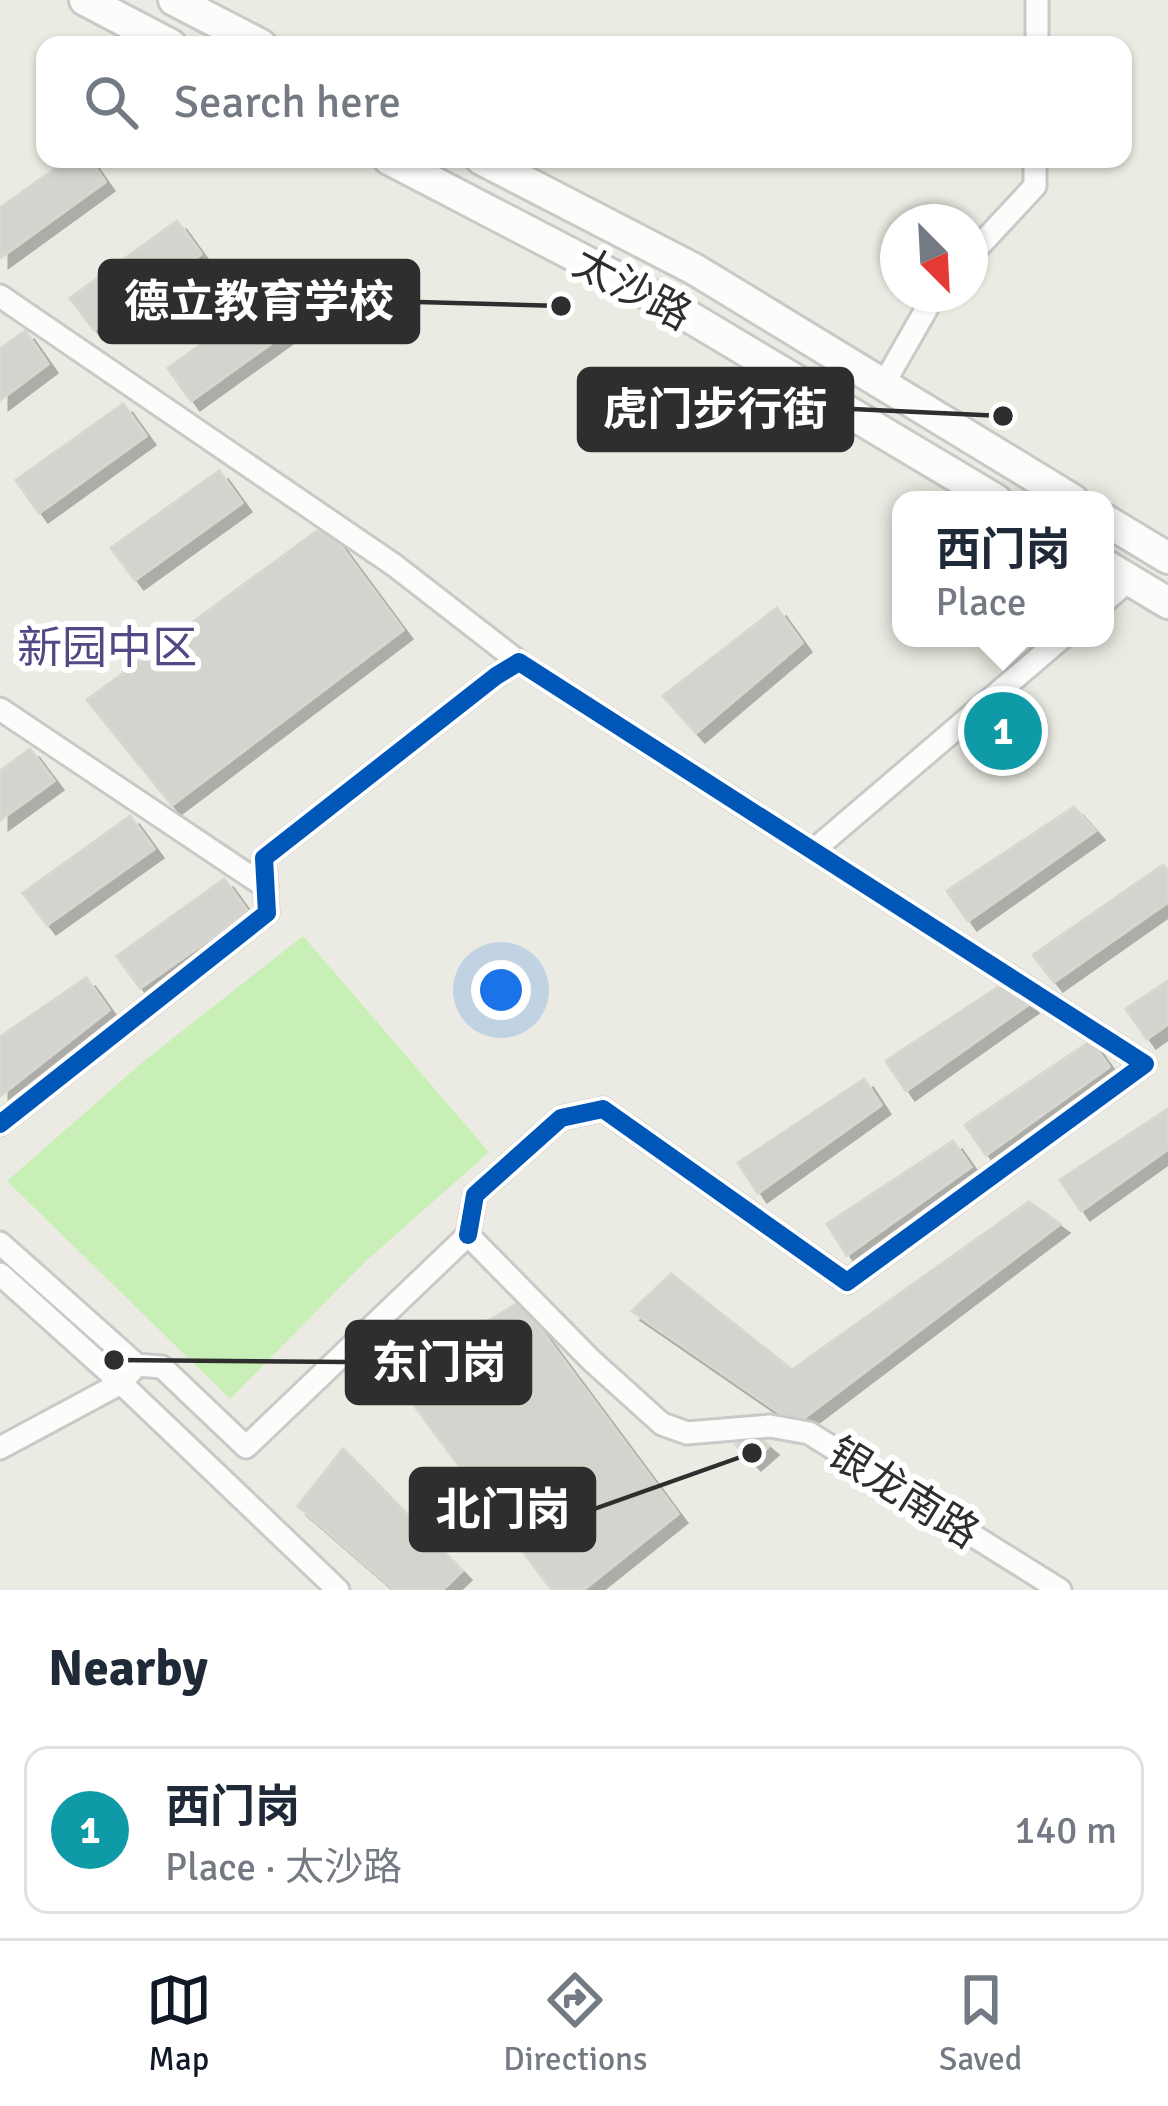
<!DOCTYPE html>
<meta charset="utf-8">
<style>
:root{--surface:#fff;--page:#f6f6f7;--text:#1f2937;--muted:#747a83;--line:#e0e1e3;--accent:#111827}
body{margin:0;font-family:Signika,"Noto Sans SC",sans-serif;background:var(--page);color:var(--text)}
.compass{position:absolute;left:880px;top:204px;width:108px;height:108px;border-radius:50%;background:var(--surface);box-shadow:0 3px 9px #0004;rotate:156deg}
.you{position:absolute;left:501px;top:990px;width:42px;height:42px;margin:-30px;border:9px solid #fff;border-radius:50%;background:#1a73e8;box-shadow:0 0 0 18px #1a73e833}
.badge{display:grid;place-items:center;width:78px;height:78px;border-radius:50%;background:var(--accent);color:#fff;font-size:39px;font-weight:700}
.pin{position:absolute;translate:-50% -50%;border:6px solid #fff;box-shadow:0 3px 12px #0006}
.popup{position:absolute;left:892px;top:491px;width:222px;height:156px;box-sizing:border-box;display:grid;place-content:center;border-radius:24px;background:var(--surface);filter:drop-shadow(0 3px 9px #0005);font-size:39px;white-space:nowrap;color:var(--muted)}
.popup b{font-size:45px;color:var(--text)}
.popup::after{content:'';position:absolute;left:50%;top:100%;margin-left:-24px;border:24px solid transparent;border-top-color:var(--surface)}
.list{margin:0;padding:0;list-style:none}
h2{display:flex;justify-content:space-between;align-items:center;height:156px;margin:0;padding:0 48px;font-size:51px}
h2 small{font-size:39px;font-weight:400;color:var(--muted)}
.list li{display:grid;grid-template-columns:78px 1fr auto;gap:36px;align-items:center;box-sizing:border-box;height:168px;margin:0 24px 24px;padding:0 24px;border:3px solid var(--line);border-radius:24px}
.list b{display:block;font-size:45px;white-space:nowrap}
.list p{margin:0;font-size:39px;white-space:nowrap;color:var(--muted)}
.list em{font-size:39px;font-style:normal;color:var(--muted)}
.icon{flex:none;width:66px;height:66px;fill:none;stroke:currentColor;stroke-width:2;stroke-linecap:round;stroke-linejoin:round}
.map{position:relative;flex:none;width:1168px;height:1590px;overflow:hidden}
.search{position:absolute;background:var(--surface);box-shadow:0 3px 9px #0004;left:36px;right:36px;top:36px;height:132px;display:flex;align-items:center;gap:30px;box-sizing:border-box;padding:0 42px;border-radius:24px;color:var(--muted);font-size:45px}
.sheet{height:348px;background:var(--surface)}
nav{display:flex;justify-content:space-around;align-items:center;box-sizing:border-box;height:168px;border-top:3px solid var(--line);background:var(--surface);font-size:33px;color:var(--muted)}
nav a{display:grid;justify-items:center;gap:6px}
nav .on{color:var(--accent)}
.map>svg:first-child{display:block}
</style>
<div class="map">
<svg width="1168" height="1590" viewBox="0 0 1168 1590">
<defs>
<filter id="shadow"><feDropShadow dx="9" dy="9" stdDeviation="0" flood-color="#0004"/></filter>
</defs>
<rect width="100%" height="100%" fill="#ecebe3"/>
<path fill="#c8efb6" d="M303,936L489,1152L366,1261L230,1399L7,1181L144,1061Z"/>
<path fill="#d4d3cd" stroke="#d7d7cf" stroke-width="3" filter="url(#shadow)" d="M69,159H89L105,182L0,258V208Z
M177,221L201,254L94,330L70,298Z
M275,292L298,324L191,401L168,368Z
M25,331L48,364L0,400V349Z
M123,404L146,436L39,513L16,480Z
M219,471L242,503L135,580L111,548Z
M325,525L403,630L172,805L87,700Z
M777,608L802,643L696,733L663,696Z
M1011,712L1025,722L1001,750L984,734Z
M30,749L54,781L0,820V771Z
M1074,807L1095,831L968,921L947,891Z
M130,816L154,849L47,925L23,893Z
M1163,865L1168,871V902L1054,982L1033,955Z
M224,879L248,912L140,988L117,956Z
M86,978L109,1010L0,1096V1037Z
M1012,978L1029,1004L906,1091L886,1061Z
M1168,981V1024L1147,1039L1126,1009Z
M1091,1041L1109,1067L986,1155L965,1125Z
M864,1079L881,1105L758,1193L738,1163Z
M1168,1109V1149L1081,1211L1060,1180Z
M953,1141L971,1167L847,1255L827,1224Z
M1029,1202L1060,1224L796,1424L632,1311L671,1274L792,1370Z
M520,1302L678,1514L583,1590H552L393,1377Z
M756,1435L769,1446L752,1461L736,1445Z
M343,1449L462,1571L442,1590H395L298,1506Z"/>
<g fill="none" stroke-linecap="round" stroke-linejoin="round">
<defs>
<path id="street" d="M1037,45V0
M970,256L1035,186V159
M0,296L394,565L519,662
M883,385L935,294
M1105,601L1129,580
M0,709L266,887
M815,849L1062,638
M0,1124L267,913L264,858L496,676L519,662L1145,1064L847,1282L603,1109L561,1118L475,1195L468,1235
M0,1243L137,1365
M0,1274L121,1383L338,1590
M0,1448L121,1383L137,1365L162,1367L246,1447L468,1235L591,1360L662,1424L687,1433L770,1426L809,1433L1060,1590"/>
<path id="secondary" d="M85,0L171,45
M174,0L261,45
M389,159L673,307L996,500
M481,159L694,269L1073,500
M1105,520L1168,558
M1105,565L1168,603"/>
</defs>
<use href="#street" stroke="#cac9c8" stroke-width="27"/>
<use href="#secondary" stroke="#cac9c8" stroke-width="36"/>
<use href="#street" stroke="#fcfcfb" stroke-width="21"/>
<use href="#secondary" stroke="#fcfcfb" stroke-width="30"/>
<defs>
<path id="cycleway" d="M0,1124L267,913L264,858L496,676L519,662L1145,1064L847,1282L603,1109L561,1118L475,1195L468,1235"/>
</defs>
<use href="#cycleway" stroke="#fff" stroke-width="26"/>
<use href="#cycleway" stroke="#0057b8" stroke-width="18"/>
</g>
<g text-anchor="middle" stroke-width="12" stroke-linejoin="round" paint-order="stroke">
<g font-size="42" fill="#2e2e2e" stroke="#fff">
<text transform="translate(633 288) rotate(28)" y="15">太沙路</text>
<text transform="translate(904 1492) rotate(32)" y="15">银龙南路</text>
</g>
<g font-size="45" fill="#514884" stroke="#fff">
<text x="107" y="663">新园中区</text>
</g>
</g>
<path fill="none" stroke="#2e2e2e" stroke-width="4.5" d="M561 306L418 302M1003 416L852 409M114 1360L347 1362M752 1453L594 1509"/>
<g fill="#2e2e2e" stroke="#fff" stroke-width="4.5">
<circle cx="561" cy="306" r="12"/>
<circle cx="1003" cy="416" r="12"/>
<circle cx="114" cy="1360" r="12"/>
<circle cx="752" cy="1453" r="12"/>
</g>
<g fill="#2e2e2e" stroke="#2e2e2e" stroke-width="4.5">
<rect x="100" y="261" width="318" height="81" rx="12"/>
<rect x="579" y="369" width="273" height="81" rx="12"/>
<rect x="347" y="1322" width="183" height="81" rx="12"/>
<rect x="411" y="1469" width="183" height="81" rx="12"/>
</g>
<g font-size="45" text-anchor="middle" font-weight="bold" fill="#fff">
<text x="259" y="317">德立教育学校</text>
<text x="715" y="425">虎门步行街</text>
<text x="439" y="1378">东门岗</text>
<text x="503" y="1525">北门岗</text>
</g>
</svg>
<svg class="compass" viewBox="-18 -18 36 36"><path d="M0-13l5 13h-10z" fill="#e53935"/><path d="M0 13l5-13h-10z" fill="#747a83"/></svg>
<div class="you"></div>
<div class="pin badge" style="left:1003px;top:731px;background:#0f9aa8">1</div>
<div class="popup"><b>西门岗</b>Place</div>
<div class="search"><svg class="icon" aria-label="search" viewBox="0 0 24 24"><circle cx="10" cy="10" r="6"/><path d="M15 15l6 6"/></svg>Search here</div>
</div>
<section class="sheet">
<h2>Nearby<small></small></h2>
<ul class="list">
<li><span class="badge" style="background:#0f9aa8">1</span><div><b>西门岗</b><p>Place · 太沙路</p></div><em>140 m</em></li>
</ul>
</section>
<nav>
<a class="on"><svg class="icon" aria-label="map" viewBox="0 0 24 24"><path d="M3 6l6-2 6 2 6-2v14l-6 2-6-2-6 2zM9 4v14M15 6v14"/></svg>Map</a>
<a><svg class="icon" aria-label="directions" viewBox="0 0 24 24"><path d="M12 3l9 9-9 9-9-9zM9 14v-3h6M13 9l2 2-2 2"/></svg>Directions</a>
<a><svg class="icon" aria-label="saved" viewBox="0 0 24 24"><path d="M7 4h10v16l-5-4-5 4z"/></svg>Saved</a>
</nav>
